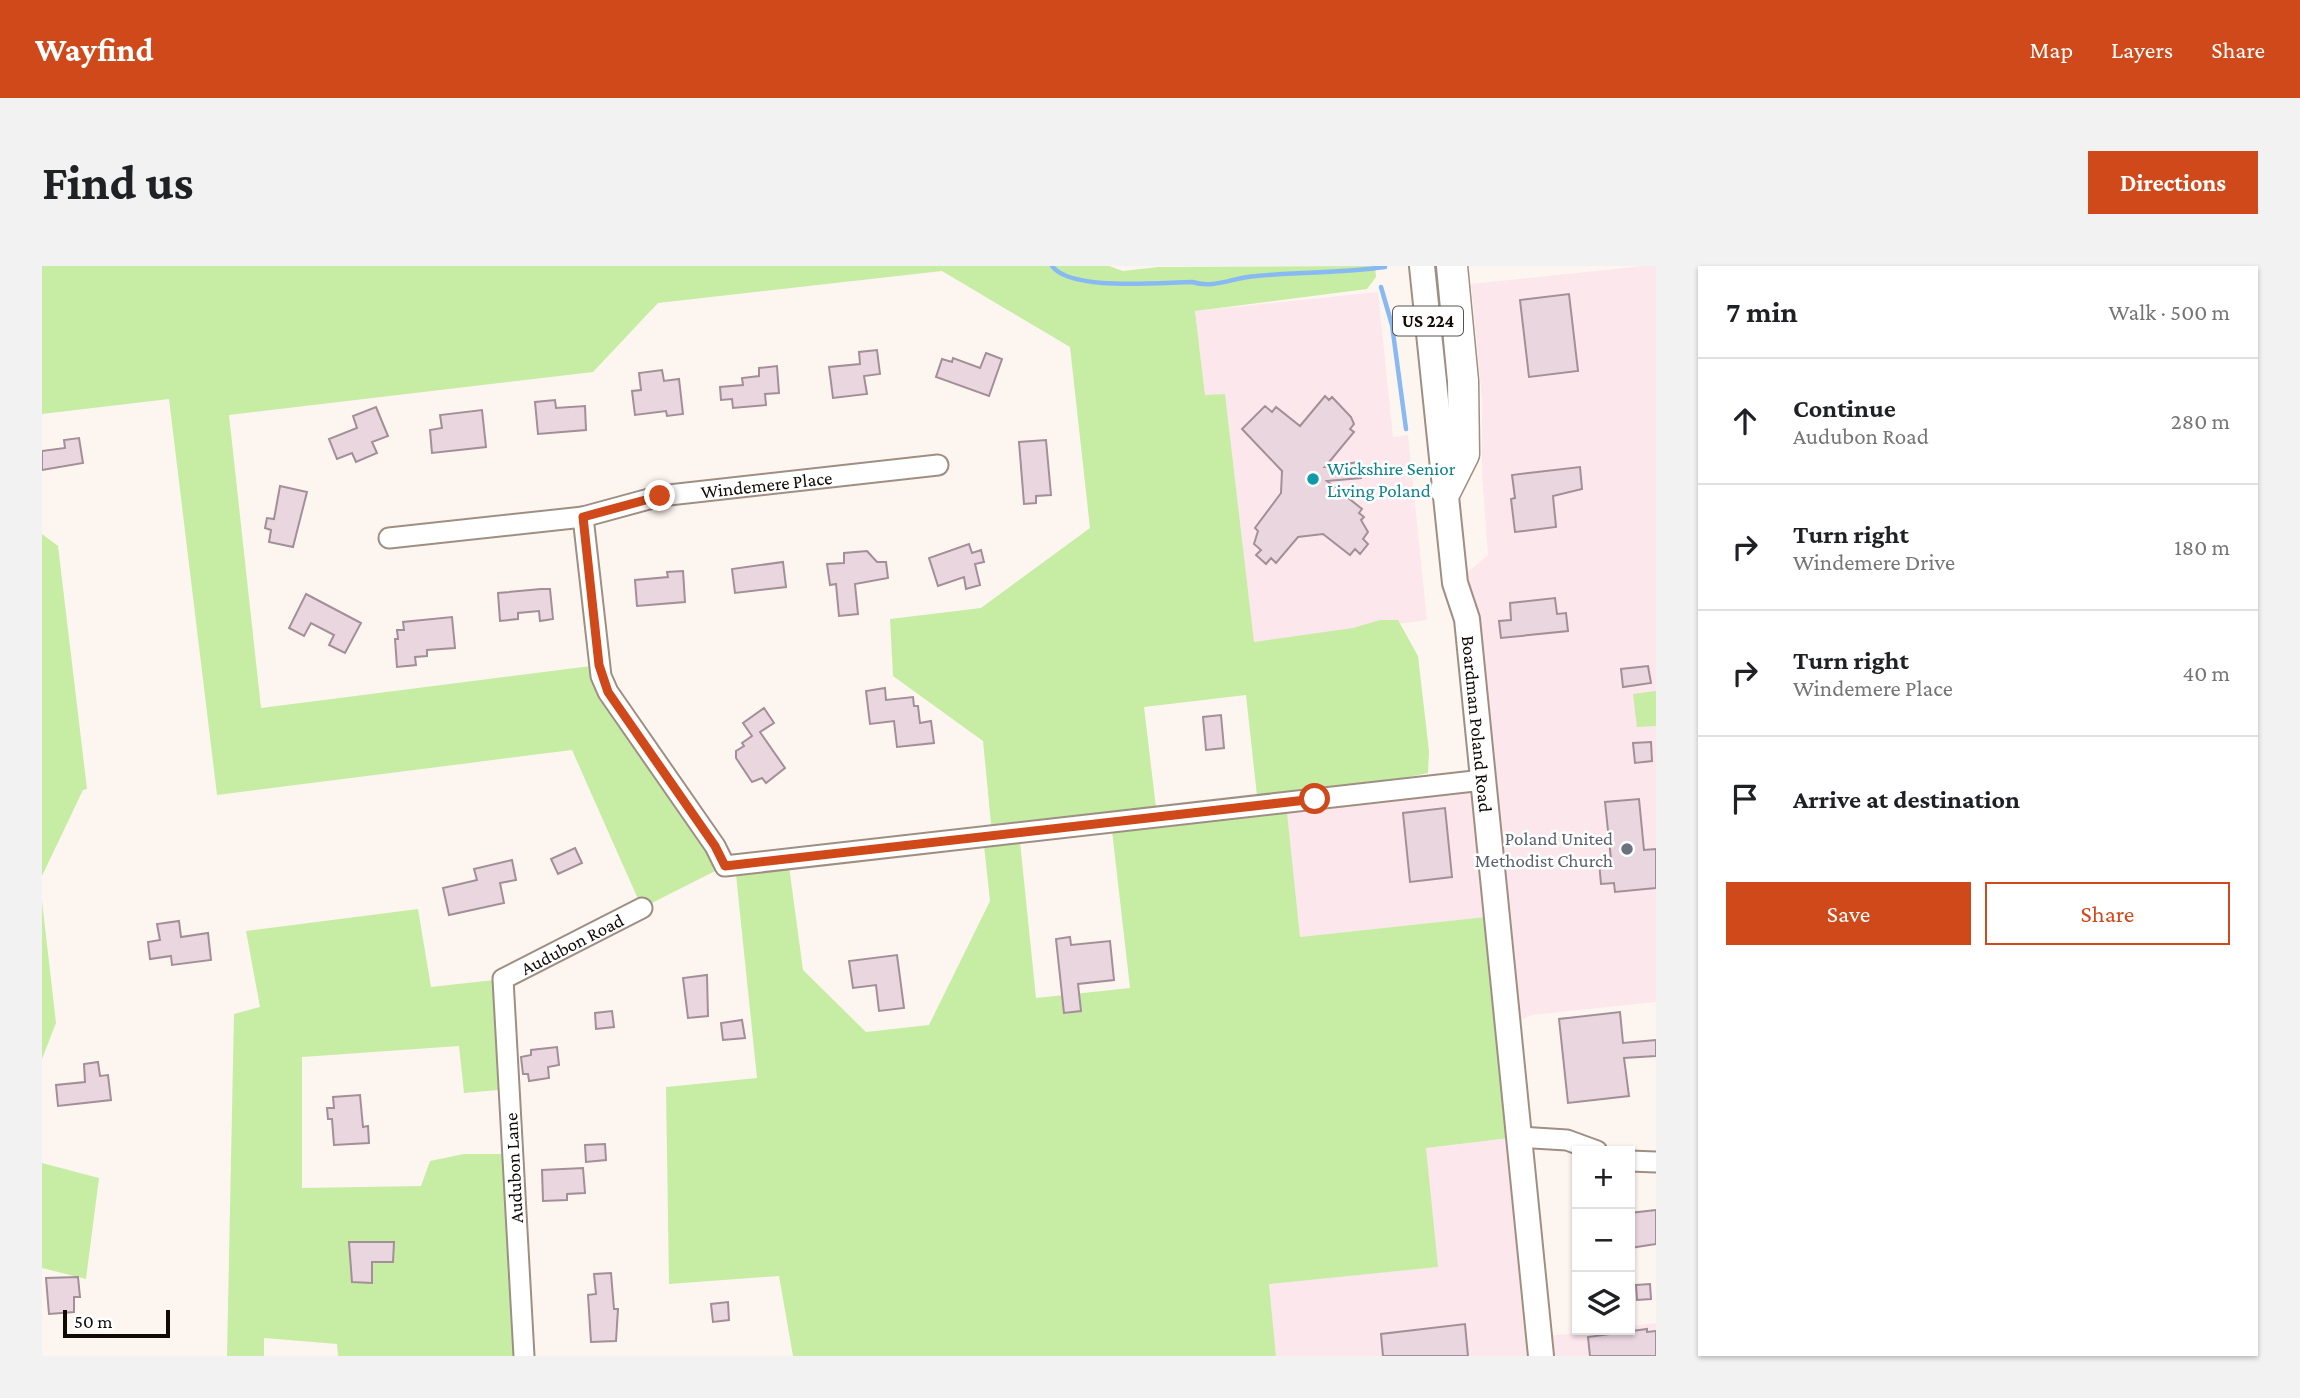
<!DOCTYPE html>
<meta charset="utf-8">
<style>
:root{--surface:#fff;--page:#f2f2f2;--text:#202124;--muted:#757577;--line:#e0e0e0;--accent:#d0491a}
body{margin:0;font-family:"Crimson Pro",serif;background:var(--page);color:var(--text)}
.controls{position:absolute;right:21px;bottom:21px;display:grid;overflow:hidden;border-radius:0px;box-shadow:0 2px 5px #0004}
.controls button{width:63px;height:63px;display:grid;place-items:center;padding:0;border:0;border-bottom:2px solid var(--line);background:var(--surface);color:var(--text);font:35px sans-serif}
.scale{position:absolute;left:21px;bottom:18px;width:107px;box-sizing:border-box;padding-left:7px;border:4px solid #100a07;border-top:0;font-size:19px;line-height:24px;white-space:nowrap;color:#100a07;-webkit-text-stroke:5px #fff;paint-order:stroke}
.stop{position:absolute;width:21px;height:21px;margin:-16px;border:5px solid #d0491a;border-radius:50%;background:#fff}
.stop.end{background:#d0491a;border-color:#fff;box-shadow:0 2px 7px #0008}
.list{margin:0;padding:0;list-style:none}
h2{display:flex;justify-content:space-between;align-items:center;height:91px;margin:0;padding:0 28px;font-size:30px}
h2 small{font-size:23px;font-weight:400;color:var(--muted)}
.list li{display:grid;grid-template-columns:46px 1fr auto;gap:21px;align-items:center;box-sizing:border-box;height:126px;padding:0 28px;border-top:2px solid var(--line)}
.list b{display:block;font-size:26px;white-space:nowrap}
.list p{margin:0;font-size:23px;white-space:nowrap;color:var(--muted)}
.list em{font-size:23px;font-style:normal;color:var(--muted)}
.actions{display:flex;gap:14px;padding:21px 28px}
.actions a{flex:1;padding:16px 0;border:2px solid var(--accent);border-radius:0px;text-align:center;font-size:24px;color:var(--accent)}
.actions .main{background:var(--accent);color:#fff}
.icon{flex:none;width:38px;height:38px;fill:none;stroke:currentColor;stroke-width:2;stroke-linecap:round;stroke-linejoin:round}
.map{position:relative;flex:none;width:1614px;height:1090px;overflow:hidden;border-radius:0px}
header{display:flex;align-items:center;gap:42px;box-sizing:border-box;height:98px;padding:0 35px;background:var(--accent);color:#fff}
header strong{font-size:33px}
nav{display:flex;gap:38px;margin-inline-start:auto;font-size:24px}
.intro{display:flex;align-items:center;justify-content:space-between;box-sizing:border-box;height:168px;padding:0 42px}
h1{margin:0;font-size:49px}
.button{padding:18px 32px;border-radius:0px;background:var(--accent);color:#fff;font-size:24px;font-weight:700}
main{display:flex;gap:42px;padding:0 42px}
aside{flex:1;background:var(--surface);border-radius:0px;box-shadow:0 2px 5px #0004}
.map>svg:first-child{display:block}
</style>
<header>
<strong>Wayfind</strong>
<nav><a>Map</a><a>Layers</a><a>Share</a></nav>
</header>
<div class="intro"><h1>Find us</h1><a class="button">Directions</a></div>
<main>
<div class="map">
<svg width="1614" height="1090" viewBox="0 0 1614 1090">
<rect width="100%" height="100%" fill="#fdf6f0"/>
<path fill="#fce7ec" d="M1601,0H1614V736L1490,749L1464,760L1453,650L1258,671L1244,536L1440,513L1413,317L1446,289L1440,210V132L1429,18Z
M1336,26L1351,171L1366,169L1385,354L1212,377L1183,128L1163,130L1153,45Z
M1476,871L1497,1070L1588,1064V1060L1614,1057V1090H1234L1227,1018L1395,1001L1384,882Z"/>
<path fill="#c7eca4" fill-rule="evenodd" d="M0,0H1067L1081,5L1116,1L1333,0L1334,11L1325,23L1153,45L1163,129L1183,128L1212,376L1311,362L1338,354H1356L1376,390L1387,485L1386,507L1244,536L1258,671L1453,650L1476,871L1384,882L1396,1001L1227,1018L1234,1090H751L737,1010L627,1018L624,821L715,812L693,599L746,593L761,704L824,766L887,759L948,635L941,570L950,568L941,475L851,410L848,353L939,342L1048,262L1028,81L900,5L616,37L551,106L187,149L219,442L557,399L683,600L600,642L530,484L175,529L127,133L0,148ZM1204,429L1216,539L1115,550L1102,441ZM1069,556L1088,722L994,732L977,566Z
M0,268L16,280L45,523L41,524L0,610Z
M1614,425V460L1595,461L1591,428Z
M0,635L14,757L0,793Z
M376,643L389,721L461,713L467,823L422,827L417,780L260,791V922L379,920L388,895L422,888H471L482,1090H296L295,1078L222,1072V1090H185L192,748L218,741L204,665Z
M0,897L57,912L44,1013L0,1002Z"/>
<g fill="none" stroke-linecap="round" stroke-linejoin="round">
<path stroke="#88b9f3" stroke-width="4.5" d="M1010,0C1029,26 1121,16 1150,16C1173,23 1192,11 1214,10C1257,6 1299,7 1343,1
M1339,21L1350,59L1364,163"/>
</g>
<path fill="#ead6df" stroke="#a28f98" stroke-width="2" d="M1527,28L1536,105L1487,111L1478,34Z
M835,84L838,108L822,110L825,128L791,132L787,101L818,98L817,86Z
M944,87L960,93L947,130L894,111L900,93L910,96L911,92L938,102Z
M735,100L737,127L723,128L724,139L691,142L690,133L679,134L678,121L701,119L700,112L717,110V102Z
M620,104L622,115L637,113L641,148L625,150L624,145L593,149L590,125L599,124L597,107Z
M1283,130L1287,134L1290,131L1309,151L1312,158L1308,163L1312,166L1283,201L1317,196L1319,212L1285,215L1320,243L1317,247L1322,251L1319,254L1326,266L1321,273L1326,278L1318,288L1313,283L1308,289L1281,268L1256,271L1234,297L1229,292L1224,298L1214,289L1219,284L1212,278L1216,265L1213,262L1239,227L1240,205L1200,163L1223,140L1230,146L1234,141L1258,160Z
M513,134L514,142L543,140L544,164L496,168L493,136Z
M334,141L346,170L330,176L335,187L314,196L310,187L295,193L287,173L315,162L311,150Z
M440,144L444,181L390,187L388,164L400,162L398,149Z
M37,172L41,197L0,204V185L23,182L22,174Z
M1004,174L1009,229L994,230V237L982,238L977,176Z
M1538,201L1540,223L1511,230L1514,261L1473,266L1469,233L1473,232L1470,209Z
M238,220L265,226L251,281L227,276L229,264L223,262L225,252L232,253Z
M927,278L930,287L939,284L942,296L933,298L938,319L924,323L922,311L896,320L887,292Z
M825,285L835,296H844L846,312L813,318L816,348L797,350L794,318L788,319L785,298L802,297V287Z
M741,296L744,321L693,327L690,303Z
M641,305L643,336L595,340L593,314L626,311L625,306Z
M499,323H508L511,353L498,355L497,345L476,347V353L458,355L456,327Z
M264,328L319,357L303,387L287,379L292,369L269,357L262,370L247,362Z
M1513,332L1515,348L1524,347L1526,365L1459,372L1457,355L1469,354L1468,337Z
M410,351L413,382L385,384V390L373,391L374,399L355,401L353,373H356L355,364H362L361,356Z
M1606,400L1609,417L1581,421L1579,403Z
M843,422L844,434L871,431L872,440H876L878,457L889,455L892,477L855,481L852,455L828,458L824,425Z
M722,442L732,457L718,466L743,502L724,517L720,512L710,516L694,492V485L702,480L700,477L710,470L701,457Z
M1179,449L1182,482L1164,484L1161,451Z
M1609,476L1610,495L1593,497L1591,477Z
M1597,533L1602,584L1614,583V622L1573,626L1572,617L1559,618L1557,595L1569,593L1563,536Z
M1403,542L1410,611L1368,616L1361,547Z
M533,582L540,597L516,608L509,593Z
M470,594L474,614L458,617L462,637L407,649L401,622L435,614L432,603Z
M137,655L139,671L166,667L169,694L130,699L129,690L108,693L106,676L118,674L115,658Z
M1028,671L1029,679L1068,675L1072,714L1036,718L1039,745L1022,747L1014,673Z
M855,689L862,742L837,745L834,719L811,722L807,695Z
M665,709L666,750L646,752L641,712Z
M570,745L572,761L554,763L553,747Z
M1578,746L1581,777L1614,774V790L1582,792L1587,830L1526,837L1517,753Z
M700,754L703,772L681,774L679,757Z
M515,781L517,799L506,801L507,812L487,815L486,808H481L479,791L489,789V784Z
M56,796L58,810L66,809L69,834L16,840L14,819L43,816L42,798Z
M318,829L321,861L326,860L327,877L292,879L290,853H286L285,842H292L291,831Z
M563,878L564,894L544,896L543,879Z
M541,902L543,927L525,928V934L501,935L500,904Z
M1614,944V978L1588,982V947Z
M307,976H352L351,996H330V1017L310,1016Z
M569,1007L572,1043H576L574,1075L549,1076L546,1029L554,1028L552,1008Z
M36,1011L38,1031H32V1046L7,1048L4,1012Z
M1608,1018L1609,1033L1595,1034L1594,1019Z
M686,1036L687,1054L671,1056L669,1038Z
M1423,1058L1426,1090H1341L1339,1068Z
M1605,1063V1066L1614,1065V1090H1548L1546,1071Z"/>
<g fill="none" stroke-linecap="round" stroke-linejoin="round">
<defs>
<g id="minor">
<path d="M541,251L559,410L566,426L673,580L683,600L1441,514"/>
<path id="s1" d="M347,272L541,251L618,230L896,199"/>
<path d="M1476,871L1525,874L1555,885"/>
<path d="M1588,895L1614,896"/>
<path id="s2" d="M482,1090L461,713L600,642"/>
</g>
<g id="major">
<path id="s3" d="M1380,0L1413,317L1425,353L1499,1090"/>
</g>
<path id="highway" d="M1404,224L1422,188L1421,115L1410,0"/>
</defs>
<use href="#minor" stroke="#9f8f83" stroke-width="23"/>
<use href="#major" stroke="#9f8f83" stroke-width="28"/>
<use href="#highway" stroke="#9f8f83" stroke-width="33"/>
<use href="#minor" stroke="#fff" stroke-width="19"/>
<use href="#major" stroke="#fff" stroke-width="24"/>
<use href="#highway" stroke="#fff" stroke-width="30"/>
</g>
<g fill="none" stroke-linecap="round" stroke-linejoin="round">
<path stroke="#d0491a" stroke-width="9" d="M618,230L541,251L557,399L566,426L673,580L683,600L1273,533"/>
</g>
<circle fill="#0f9aa8" stroke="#fff" stroke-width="2.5" cx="1271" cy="213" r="7"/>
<circle fill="#6b7280" stroke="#fff" stroke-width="2.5" cx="1585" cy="583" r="7"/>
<g text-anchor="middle" stroke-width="5" stroke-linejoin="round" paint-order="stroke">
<rect fill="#fff" stroke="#585451" stroke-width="2" x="1351" y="40.5" width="70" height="29" rx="5"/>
<g font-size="18" font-weight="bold" fill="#100a07">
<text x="1386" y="61">US 224</text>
</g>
<g font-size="19" fill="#0d838f" stroke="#fff" text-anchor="start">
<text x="1285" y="209">Wickshire Senior<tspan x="1285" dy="22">Living Poland</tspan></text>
</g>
<g font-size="19" fill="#100a07" stroke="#fff">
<text dy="7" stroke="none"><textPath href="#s1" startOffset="382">Windemere Place</textPath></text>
<text dy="7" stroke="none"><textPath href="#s3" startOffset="462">Boardman Poland Road</textPath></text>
<text dy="7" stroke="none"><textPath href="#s2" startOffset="455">Audubon Road</textPath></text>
<text transform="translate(471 902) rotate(-93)" y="7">Audubon Lane</text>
</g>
<g font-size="19" fill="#5b616d" stroke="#fff" text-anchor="end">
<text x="1571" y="579">Poland United<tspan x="1571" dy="22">Methodist Church</tspan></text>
</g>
</g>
</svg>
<div class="controls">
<button>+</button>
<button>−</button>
<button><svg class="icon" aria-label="layers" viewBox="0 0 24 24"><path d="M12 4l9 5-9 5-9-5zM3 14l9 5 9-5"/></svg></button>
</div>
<div class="scale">50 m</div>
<div class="stop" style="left:1273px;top:533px"></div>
<div class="stop end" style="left:618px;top:230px"></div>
</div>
<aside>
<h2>7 min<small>Walk · 500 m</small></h2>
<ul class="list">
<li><svg class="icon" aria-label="ahead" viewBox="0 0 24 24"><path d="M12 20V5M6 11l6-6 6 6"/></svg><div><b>Continue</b><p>Audubon Road</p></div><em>280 m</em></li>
<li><svg class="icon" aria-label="right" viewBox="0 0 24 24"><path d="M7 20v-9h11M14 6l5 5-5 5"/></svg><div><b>Turn right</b><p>Windemere Drive</p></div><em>180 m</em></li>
<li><svg class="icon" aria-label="right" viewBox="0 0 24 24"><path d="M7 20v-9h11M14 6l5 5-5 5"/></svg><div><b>Turn right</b><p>Windemere Place</p></div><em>40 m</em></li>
<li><svg class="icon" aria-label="arrive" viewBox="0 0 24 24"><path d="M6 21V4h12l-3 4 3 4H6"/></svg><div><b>Arrive at destination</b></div></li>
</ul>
<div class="actions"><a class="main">Save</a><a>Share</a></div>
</aside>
</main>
